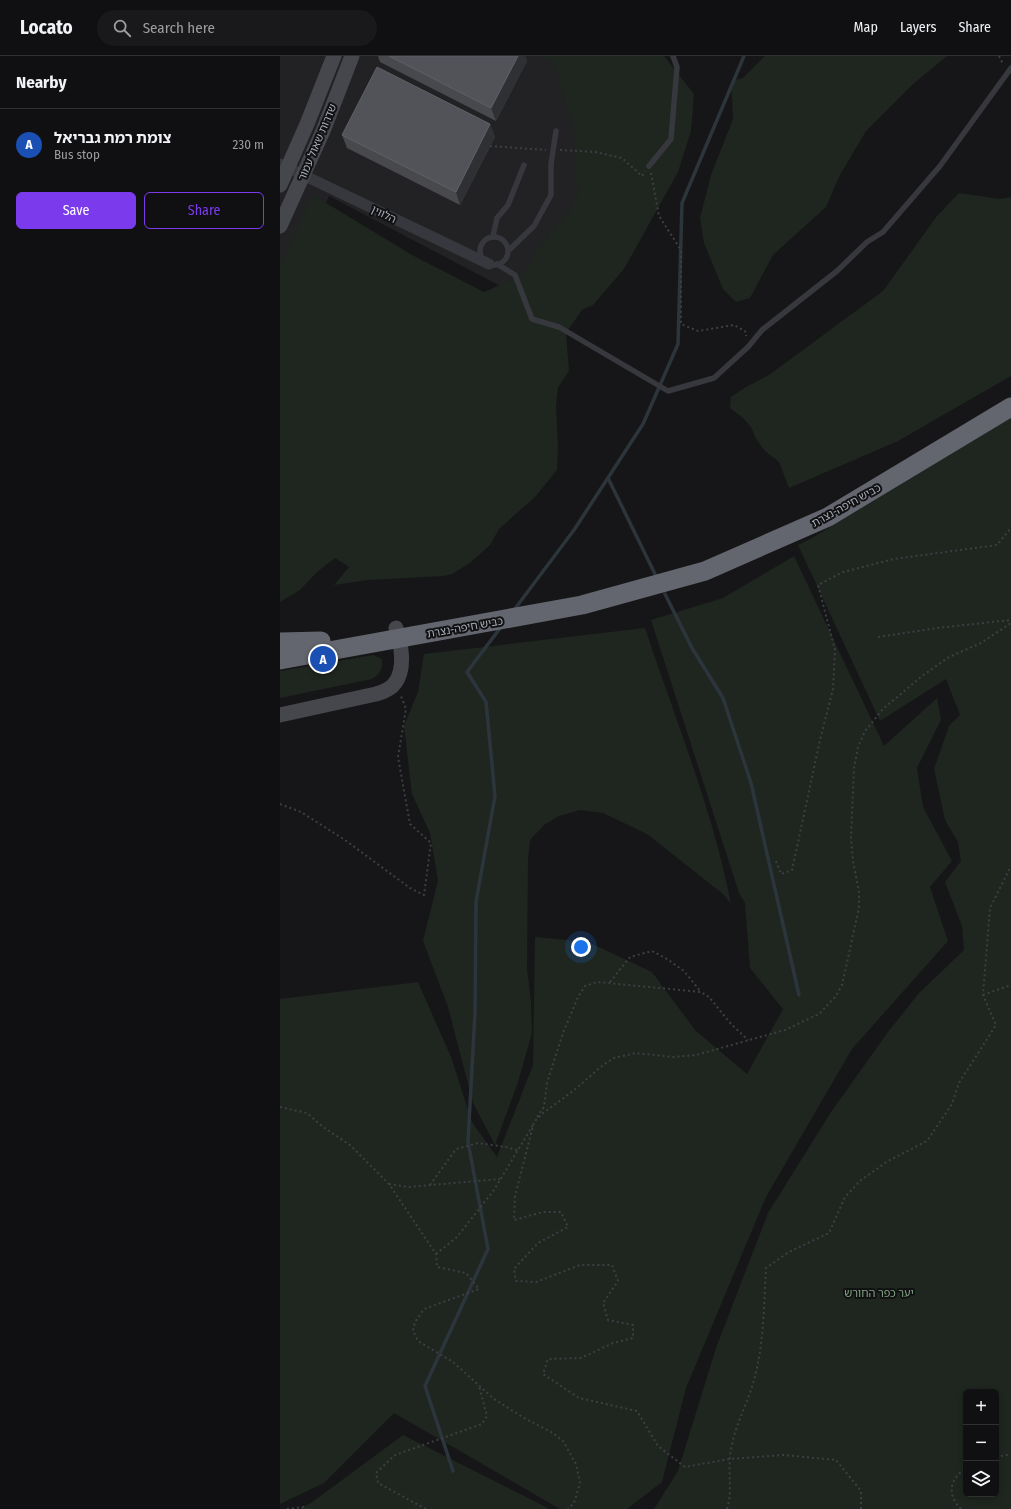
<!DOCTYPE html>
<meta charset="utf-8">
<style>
:root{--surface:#101012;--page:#19191b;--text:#f1f3f6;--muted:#9c9d9f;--line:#303032;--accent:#7c3aed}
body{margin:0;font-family:"Fira Sans Condensed","Noto Sans Hebrew",sans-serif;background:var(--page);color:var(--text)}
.controls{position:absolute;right:12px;bottom:12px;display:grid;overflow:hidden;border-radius:6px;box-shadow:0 2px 6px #0003}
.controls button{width:36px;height:36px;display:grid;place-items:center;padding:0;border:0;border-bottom:1px solid var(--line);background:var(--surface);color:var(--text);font:20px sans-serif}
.you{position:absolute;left:301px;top:891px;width:14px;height:14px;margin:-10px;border:3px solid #fff;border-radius:50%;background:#1a73e8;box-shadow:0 0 0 6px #1a73e833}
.badge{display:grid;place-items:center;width:26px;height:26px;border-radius:50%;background:var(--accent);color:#fff;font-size:13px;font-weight:700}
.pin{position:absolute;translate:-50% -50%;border:2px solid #fff;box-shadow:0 1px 4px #0006}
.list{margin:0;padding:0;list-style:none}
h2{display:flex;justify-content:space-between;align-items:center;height:52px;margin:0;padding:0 16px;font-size:17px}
h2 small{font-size:13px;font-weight:400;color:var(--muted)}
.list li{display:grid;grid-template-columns:26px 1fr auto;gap:12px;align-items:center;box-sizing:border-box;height:72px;padding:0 16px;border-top:1px solid var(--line)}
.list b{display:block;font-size:15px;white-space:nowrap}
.list p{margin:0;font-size:13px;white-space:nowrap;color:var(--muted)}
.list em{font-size:13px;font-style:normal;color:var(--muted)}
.actions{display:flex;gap:8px;padding:12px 16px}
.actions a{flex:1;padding:9px 0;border:1px solid var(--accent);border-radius:6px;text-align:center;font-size:14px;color:var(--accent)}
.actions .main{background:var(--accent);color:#fff}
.icon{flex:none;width:22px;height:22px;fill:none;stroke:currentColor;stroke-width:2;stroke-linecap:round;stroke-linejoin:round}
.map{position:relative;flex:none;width:731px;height:1453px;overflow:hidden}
header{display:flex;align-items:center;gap:24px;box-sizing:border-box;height:56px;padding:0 20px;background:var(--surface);border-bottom:1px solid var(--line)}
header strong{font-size:19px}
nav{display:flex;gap:22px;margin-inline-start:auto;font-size:14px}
.search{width:280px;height:36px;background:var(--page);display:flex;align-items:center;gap:10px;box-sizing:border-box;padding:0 14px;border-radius:22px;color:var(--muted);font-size:15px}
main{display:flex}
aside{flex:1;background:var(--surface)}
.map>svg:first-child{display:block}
</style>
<header>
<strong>Locato</strong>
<div class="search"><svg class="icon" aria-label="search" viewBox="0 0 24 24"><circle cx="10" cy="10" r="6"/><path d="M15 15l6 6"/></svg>Search here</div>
<nav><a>Map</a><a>Layers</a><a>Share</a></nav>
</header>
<main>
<aside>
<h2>Nearby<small></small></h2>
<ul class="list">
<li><span class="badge" style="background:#1a4fb4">A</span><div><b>צומת רמת גבריאל</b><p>Bus stop</p></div><em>230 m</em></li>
</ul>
<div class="actions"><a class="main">Save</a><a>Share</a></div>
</aside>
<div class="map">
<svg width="731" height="1453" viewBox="0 0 731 1453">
<rect width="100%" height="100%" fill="#161618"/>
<path fill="#222225" d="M0,0H287L310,103L300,183L245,243L49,140L0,270Z"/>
<path fill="#1e261f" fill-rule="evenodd" d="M262,0H384L414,38L411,75L398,116L344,213L313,249L302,254L286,277L289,315L278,331L276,350L278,390L277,414L256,440L219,473L210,489L190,507L172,518L164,520L88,524L54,529L69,511L55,502L37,516L20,534L0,546V210L33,139L132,199L204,236L241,220L249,212L256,194L292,152L299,134L295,123L294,72L280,28L278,18L272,7Z
M485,0H667L632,29L586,75L560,119L546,151L493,199L470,242L456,246L443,233L424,187L420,162L431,119L453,63L451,25L463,22Z
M679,137L720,143L731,141V320L618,385L509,432L499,406L485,395L476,383L471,371L462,361L450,352L451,341L466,331L489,319L603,235L657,160Z
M731,362V1453H374L398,1415L436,1292L488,1157L551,1056L608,976L639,937L684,894L682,870L665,826L681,805L678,786L665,764L654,713L669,670L680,659L666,623L600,665L518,489L532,482ZM686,1336H716V1438H686Z
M514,500L604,690L657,642L661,664L637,712L643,751L672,805L650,831L668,885L572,993L486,1141L406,1332L382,1426L347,1453H280L114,1357L44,1427L0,1448V943L138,926L171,1001L192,1066L217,1101L253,1009L255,881L308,886L372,916L415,974L467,1018L503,953L470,912L465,847L459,837L371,564L443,542Z
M365,572C395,663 433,754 451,848L443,838L367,778L323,757L300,754L279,760L264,769L250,784L248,804L247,912L251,946L252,977L238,1026L215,1089L193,1047L168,951L143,885L158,825L150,777L132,738L124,670L138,636L144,598Z
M93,599L102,603C103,612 100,618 92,623L0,642V615Z
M123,1379L266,1451L269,1453H19L31,1447Z"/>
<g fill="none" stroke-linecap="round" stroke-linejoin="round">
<path stroke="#2c353c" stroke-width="3.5" d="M328,422L375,518
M385,538L412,592L443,642L471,727L519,939
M234,554L294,474L363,368L398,288L402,147L464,0
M173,1415L145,1330L208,1193L188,1086L195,956L196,846L215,740L206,646L187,616L221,571"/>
<path stroke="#3d3f44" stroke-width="2" stroke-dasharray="2 3" stroke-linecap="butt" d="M719,0L723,8
M210,90L266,94
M280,94L315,96L342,102L362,120L365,115
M371,117L379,160L401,194V268L418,275L454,269L466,276V280
M598,581L657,572L731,564
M0,748L21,756L65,784L130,832L144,839L151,787L130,768L118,701L126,653L121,640
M496,805L501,818L512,814L540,684L553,633L555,594L538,529L563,516L614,503L717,489L731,472
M330,926L350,901L372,895L387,903L404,915L421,936
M703,939L731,929
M0,1051L27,1057L43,1071L70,1089L109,1128L156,1198L157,1211L186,1217L199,1233L144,1253L135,1266L133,1275L138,1285L173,1306L214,1343L244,1362L273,1377L283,1385L296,1408L300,1427L294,1447L288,1453
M257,1061L264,1051L267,1027L283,977L298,941L305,930L317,926L421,936L429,941L451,968L468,984
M109,1128L128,1131L220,1123
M150,1129L176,1093L198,1087L226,1091L237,1094
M156,1198L177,1181L214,1134L253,1069
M716,1401L731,1398
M7,1453L23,1451L27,1453
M146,1453L98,1427L96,1417L115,1399L202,1368L207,1360L199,1330
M447,1453C453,1434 447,1413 451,1393C455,1369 468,1347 474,1324C484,1288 484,1248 486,1212L509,1196L549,1177L565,1141L581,1124L608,1105L647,1085L672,1048L679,1027L716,969L703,939L710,852L731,810
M581,1453V1435L556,1404L503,1399L449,1403L405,1411L378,1390L357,1355L299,1342L263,1318L268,1303L301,1302L333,1287L353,1282V1269L328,1264L323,1247L338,1225L332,1209H300L256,1226L236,1225L234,1213L258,1187L288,1171L281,1156H263L234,1164L235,1140L254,1066L262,1058L293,1035L323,1009L334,1002L356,997L393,1001L416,999L505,974L539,958L556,940L562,929L579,852V836L573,805L571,781L574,712L578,691L585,675L603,653L642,620L669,601L701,587L731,567
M681,1453C666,1438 670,1423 686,1412"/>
<path stroke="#37383d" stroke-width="5.5" d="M369,110L391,83L397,11L393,0
M213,180L217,162L228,149L244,109
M200 195a14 14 0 1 1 28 0a14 14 0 1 1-28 0Z
M228,195L254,170L271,139V108L276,75
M217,208L235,219L252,263L279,271L388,335L434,322L468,291L482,274L557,215L587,186L603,176L660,110L731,12"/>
<path stroke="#37383d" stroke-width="11" d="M0,108L209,208"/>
<path stroke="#45474d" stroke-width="15" d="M0,129L27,68L54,0
M0,170L43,75L72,0
M0,659L96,638C103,636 111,633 115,627C126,613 121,587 116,572"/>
<path stroke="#63666e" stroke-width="19" d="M0,586L41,585
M0,604L302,549L425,515L548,461L731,351"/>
</g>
<path fill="#47494d" d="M98,0H245L247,5L216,65L100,6Z
M210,68L215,81L180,149L67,92L62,79Z"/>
<path fill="#2f3033" d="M238,0H245L247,5L216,65L211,52Z
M210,68L215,81L180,149L176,136Z"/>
<path fill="#525359" stroke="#5f6168" d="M109,0H238L211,52Z
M97,11L210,68L176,136L62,79Z"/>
<g text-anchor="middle" stroke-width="4" stroke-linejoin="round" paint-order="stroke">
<g font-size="11" fill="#a8adb8" stroke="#111113">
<text transform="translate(37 86) rotate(-67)" y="4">שדרות שאול עמור</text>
<text transform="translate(104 158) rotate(26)" y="4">הלווין</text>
<text transform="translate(566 449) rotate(-29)" y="4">כביש חיפה-נצרת</text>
<text transform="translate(185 571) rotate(-10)" y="4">כביש חיפה-נצרת</text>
</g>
<g font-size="11" fill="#7fa381" stroke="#111113">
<text x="599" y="1241">יער כפר החורש</text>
</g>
</g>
</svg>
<div class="controls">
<button>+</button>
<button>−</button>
<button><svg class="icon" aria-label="layers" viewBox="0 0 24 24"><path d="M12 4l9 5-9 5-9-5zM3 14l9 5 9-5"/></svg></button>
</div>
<div class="you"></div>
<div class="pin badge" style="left:43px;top:603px;background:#1a4fb4">A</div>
</div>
</main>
